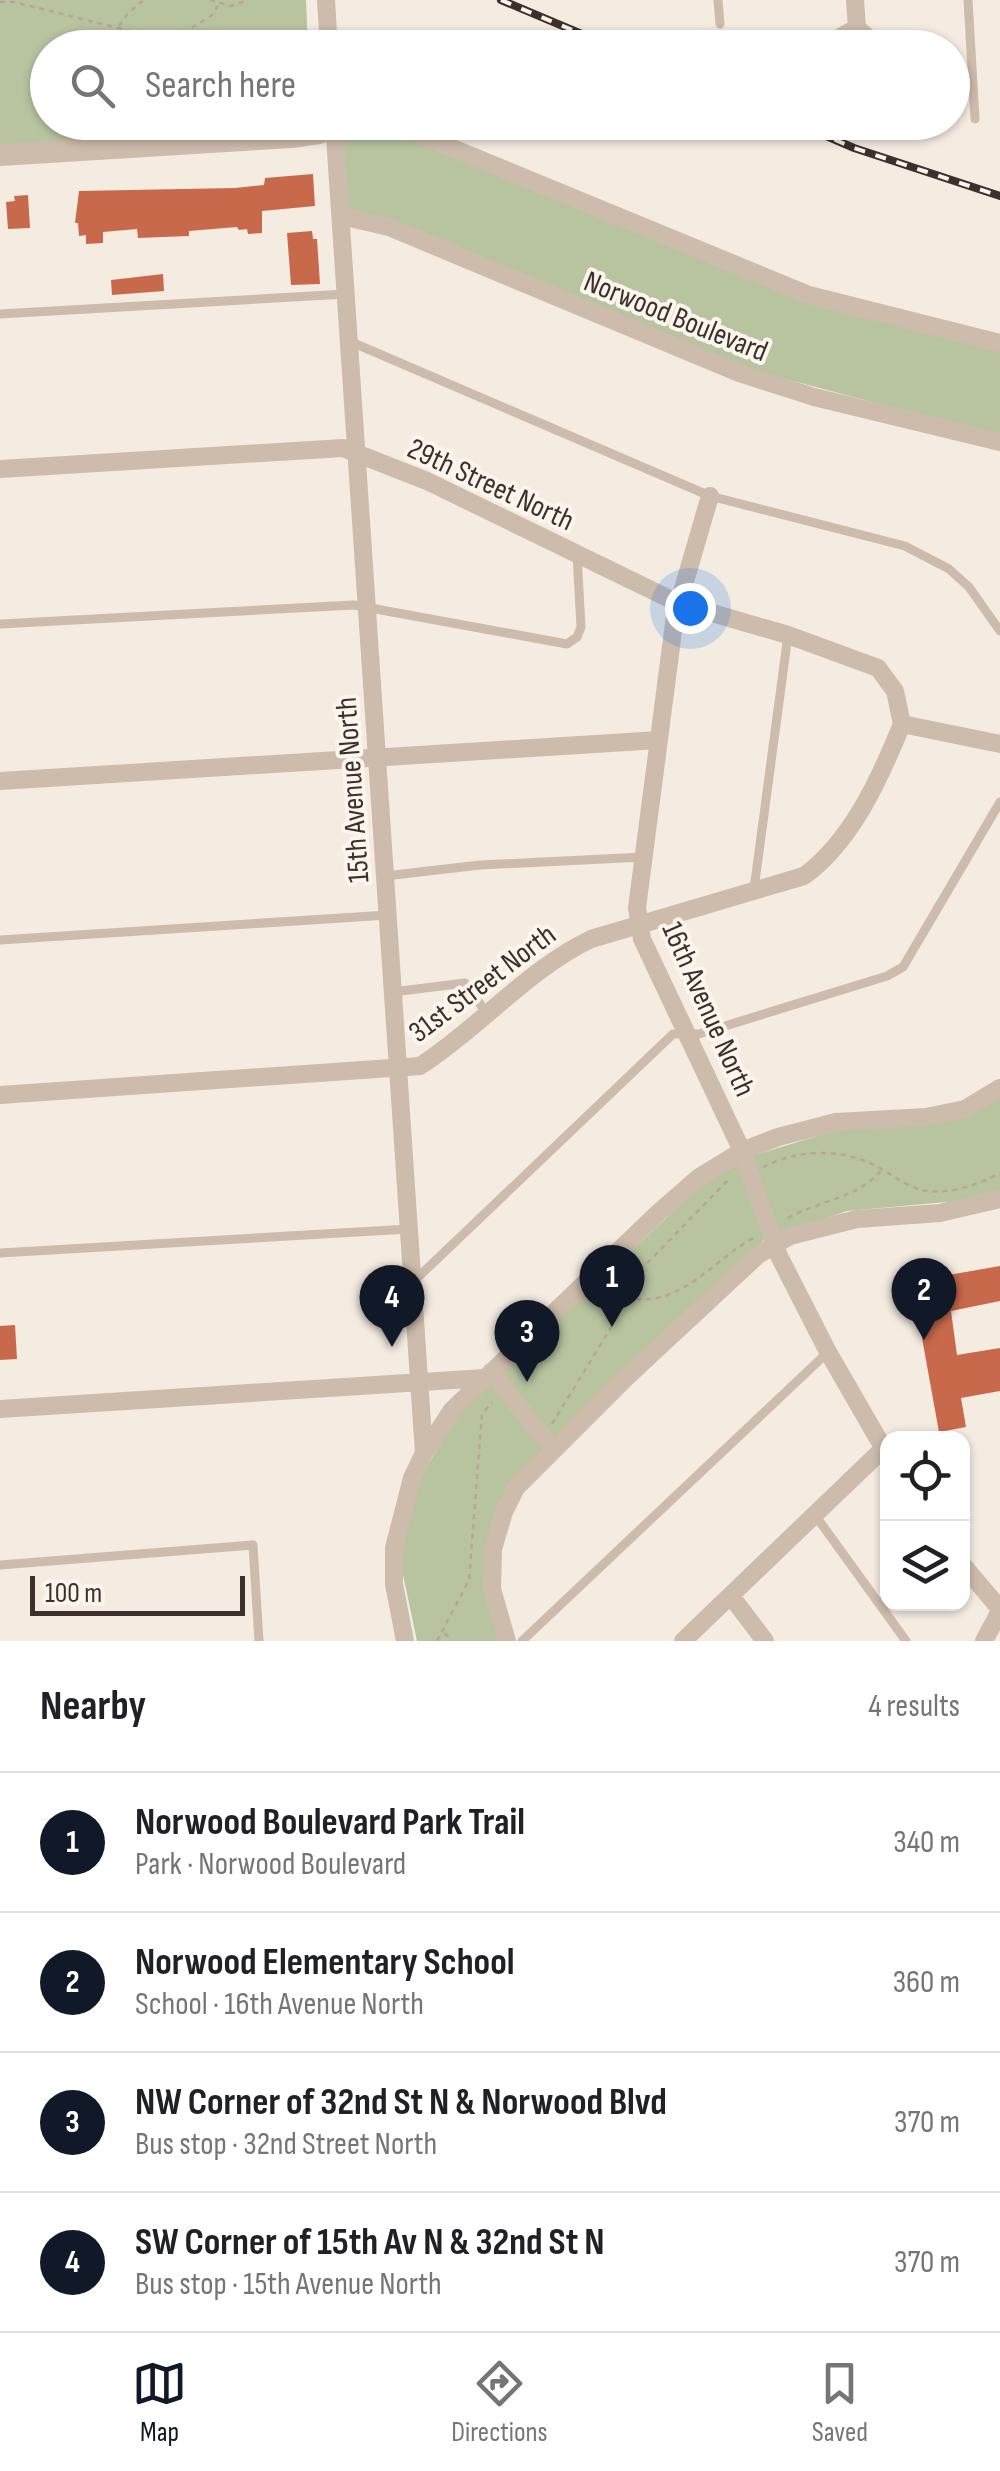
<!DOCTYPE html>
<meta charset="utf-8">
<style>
:root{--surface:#fff;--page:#f2f2f2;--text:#202124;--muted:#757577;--line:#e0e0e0;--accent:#111827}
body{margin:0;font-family:"Sofia Sans Condensed",sans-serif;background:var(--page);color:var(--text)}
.controls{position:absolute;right:30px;bottom:30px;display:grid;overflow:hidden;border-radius:20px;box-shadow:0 2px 8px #0004}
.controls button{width:90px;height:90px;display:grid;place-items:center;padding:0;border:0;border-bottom:2px solid var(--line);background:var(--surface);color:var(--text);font:50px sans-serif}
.scale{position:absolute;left:30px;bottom:25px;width:215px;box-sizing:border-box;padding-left:10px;border:5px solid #3b302b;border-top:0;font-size:28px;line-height:35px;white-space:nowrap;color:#3b302b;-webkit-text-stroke:8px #fbf5ee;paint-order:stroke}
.you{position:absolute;left:690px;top:608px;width:35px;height:35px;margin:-25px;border:8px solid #fff;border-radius:50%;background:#1a73e8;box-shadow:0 0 0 15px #1a73e833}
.badge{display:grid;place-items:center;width:65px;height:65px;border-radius:50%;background:var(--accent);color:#fff;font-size:32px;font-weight:700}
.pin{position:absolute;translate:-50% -82px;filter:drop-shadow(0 2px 5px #0008)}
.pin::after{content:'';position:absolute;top:52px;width:35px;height:30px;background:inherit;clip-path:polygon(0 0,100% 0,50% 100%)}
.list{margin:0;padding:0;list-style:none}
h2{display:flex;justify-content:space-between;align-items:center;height:130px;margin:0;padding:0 40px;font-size:42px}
h2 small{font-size:32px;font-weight:400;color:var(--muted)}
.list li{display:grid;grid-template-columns:65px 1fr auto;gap:30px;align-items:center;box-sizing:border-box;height:140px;padding:0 40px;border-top:2px solid var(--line)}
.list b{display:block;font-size:38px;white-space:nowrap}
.list p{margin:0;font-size:32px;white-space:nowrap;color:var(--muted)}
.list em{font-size:32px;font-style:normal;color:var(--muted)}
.icon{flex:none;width:55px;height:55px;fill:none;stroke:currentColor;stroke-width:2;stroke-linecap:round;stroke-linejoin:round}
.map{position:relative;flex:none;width:1000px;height:1641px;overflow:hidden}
.search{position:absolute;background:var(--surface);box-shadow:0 2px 8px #0004;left:30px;right:30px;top:30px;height:110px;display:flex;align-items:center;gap:25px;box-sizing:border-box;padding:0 35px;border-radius:55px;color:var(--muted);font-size:38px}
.sheet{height:690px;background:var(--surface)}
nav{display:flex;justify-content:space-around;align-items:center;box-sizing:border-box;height:140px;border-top:2px solid var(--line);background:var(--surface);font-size:28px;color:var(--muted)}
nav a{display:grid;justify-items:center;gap:5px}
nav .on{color:var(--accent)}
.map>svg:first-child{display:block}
</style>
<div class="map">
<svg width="1000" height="1641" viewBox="0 0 1000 1641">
<rect width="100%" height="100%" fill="#f4ebe1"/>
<path fill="#b8c4a0" d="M0,0H306L308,47L48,48V122L310,123L0,147Z
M346,123H389L809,295L1000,343V436L737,366L348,210L342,128Z
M1000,1095V1192L969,1200L847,1211L765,1239L506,1488L487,1549L512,1641H417L402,1570L404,1530L415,1487L457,1415L698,1188L751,1156L844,1128Z"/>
<path fill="#c8694b" d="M313,174L315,206L262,211V233L248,234L247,229L239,230L237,227L189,231V236L138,238L137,229L103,232V243L86,244V235L79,236L78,223H75L79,191L235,188L264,185L265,178Z
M28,195L30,228L8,229L6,202L15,201L14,196Z
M312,231L313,239H317L320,284L291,285L287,233Z
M163,274L164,291L112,295L111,280Z
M1000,1266V1301L951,1311L957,1355L1000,1348V1391L961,1398L966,1427L939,1432L916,1305L909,1307L908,1299L899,1302L897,1284Z
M15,1325L17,1359L0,1360V1326Z"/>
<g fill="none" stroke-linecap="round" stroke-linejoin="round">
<path stroke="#b9a596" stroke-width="2.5" stroke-dasharray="5 5" stroke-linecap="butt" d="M210,0L231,6L248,0
M0,2H14L158,38L173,46
M119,26L128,13L144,0
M173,48L175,38L211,16L219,5
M763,1167C798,1149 842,1148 876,1166C890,1173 903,1184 918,1189C942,1197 979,1185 1000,1173
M788,1218C820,1200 860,1198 882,1169
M623,1294L625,1286L729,1179
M552,1424L610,1329L623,1296C676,1313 712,1261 753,1238
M445,1633L451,1641
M437,1641L469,1580L482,1414L492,1402"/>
<path stroke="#cdbbac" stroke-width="9" d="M718,0L720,24
M968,0L975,119
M0,314L346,294
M349,341L710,496L905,546L949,569L969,587L1000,631
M0,624L354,605L567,644L577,637L581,627L577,555
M385,876L480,865L644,857
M754,889L788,635
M0,940L388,915
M393,992L465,983L488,1015
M0,1253L409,1229
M413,1282L673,1034H699L887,976L903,967L1000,802
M815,1515L906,1641
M0,1565L253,1545L259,1641
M522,1641L828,1352"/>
<path stroke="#cdbbac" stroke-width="18" d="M326,0L329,48
M855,0L857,28L880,48
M836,48L842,36L857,28
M334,122L424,1453
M389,122L809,295L1000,343
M341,216L389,227L739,373L814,397L1000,442
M0,469L343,448L427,481L678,603L788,635L878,668L895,691L902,724
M710,496L675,616L637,908L642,939L742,1151L779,1256L828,1352L888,1456
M902,724L1000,744
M0,781L659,740
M0,1095L420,1066C479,1028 527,970 591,939L804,876C852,841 880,778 902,724
M491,1372L553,1449
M0,1409L485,1378
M962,1564L1000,1609
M731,1596L765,1641
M405,1641L394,1584V1548L412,1478L424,1453L452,1410L657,1214L698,1178L742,1151L778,1137L836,1122L926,1117L965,1109L1000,1088
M507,1641L492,1589L493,1549L504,1512L516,1488L628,1376L758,1255L790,1236L857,1219L940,1213L1000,1199
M683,1641L883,1449
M984,1641L1000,1611"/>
<path stroke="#cdbbac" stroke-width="22" d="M0,155L292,137L319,133L334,123"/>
<defs>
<path id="rail" d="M501,0L615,48
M794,122L854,148L1000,196"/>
</defs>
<use href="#rail" stroke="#3b302b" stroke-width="8"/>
<use href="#rail" stroke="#fbf5ee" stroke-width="4" stroke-dasharray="11" stroke-linecap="butt"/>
</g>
<g text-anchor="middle" stroke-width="8" stroke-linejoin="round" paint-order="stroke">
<g font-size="30" fill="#3b302b" stroke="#fbf5ee">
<text transform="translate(676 316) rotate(22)" y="10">Norwood Boulevard</text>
<text transform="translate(491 484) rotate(25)" y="10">29th Street North</text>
<text transform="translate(352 790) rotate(-94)" y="10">15th Avenue North</text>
<text transform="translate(482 983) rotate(-37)" y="10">31st Street North</text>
<text transform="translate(709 1009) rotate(66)" y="10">16th Avenue North</text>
</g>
</g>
</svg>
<div class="controls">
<button><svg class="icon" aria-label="locate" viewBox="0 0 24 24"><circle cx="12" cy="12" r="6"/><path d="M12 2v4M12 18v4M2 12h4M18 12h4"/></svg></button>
<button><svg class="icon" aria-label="layers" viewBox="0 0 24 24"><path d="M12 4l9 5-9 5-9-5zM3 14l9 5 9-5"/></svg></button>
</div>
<div class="scale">100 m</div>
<div class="you"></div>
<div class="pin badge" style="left:612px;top:1327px">1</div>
<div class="pin badge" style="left:924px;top:1340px">2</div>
<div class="pin badge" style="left:527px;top:1382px">3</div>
<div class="pin badge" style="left:392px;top:1347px">4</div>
<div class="search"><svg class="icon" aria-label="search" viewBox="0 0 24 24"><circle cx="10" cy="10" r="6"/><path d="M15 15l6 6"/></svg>Search here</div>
</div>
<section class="sheet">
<h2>Nearby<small>4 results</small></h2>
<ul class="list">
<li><span class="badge">1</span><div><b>Norwood Boulevard Park Trail</b><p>Park · Norwood Boulevard</p></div><em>340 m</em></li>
<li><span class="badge">2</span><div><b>Norwood Elementary School</b><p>School · 16th Avenue North</p></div><em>360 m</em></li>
<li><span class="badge">3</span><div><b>NW Corner of 32nd St N &amp; Norwood Blvd</b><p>Bus stop · 32nd Street North</p></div><em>370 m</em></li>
<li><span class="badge">4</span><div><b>SW Corner of 15th Av N &amp; 32nd St N</b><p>Bus stop · 15th Avenue North</p></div><em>370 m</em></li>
</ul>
</section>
<nav>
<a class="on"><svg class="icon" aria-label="map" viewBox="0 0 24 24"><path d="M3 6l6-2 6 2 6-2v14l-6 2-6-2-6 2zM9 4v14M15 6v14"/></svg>Map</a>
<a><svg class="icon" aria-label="directions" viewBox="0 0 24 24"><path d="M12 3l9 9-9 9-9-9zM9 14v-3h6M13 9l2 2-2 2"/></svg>Directions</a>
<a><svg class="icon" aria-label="saved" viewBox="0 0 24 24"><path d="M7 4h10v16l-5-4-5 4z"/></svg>Saved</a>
</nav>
